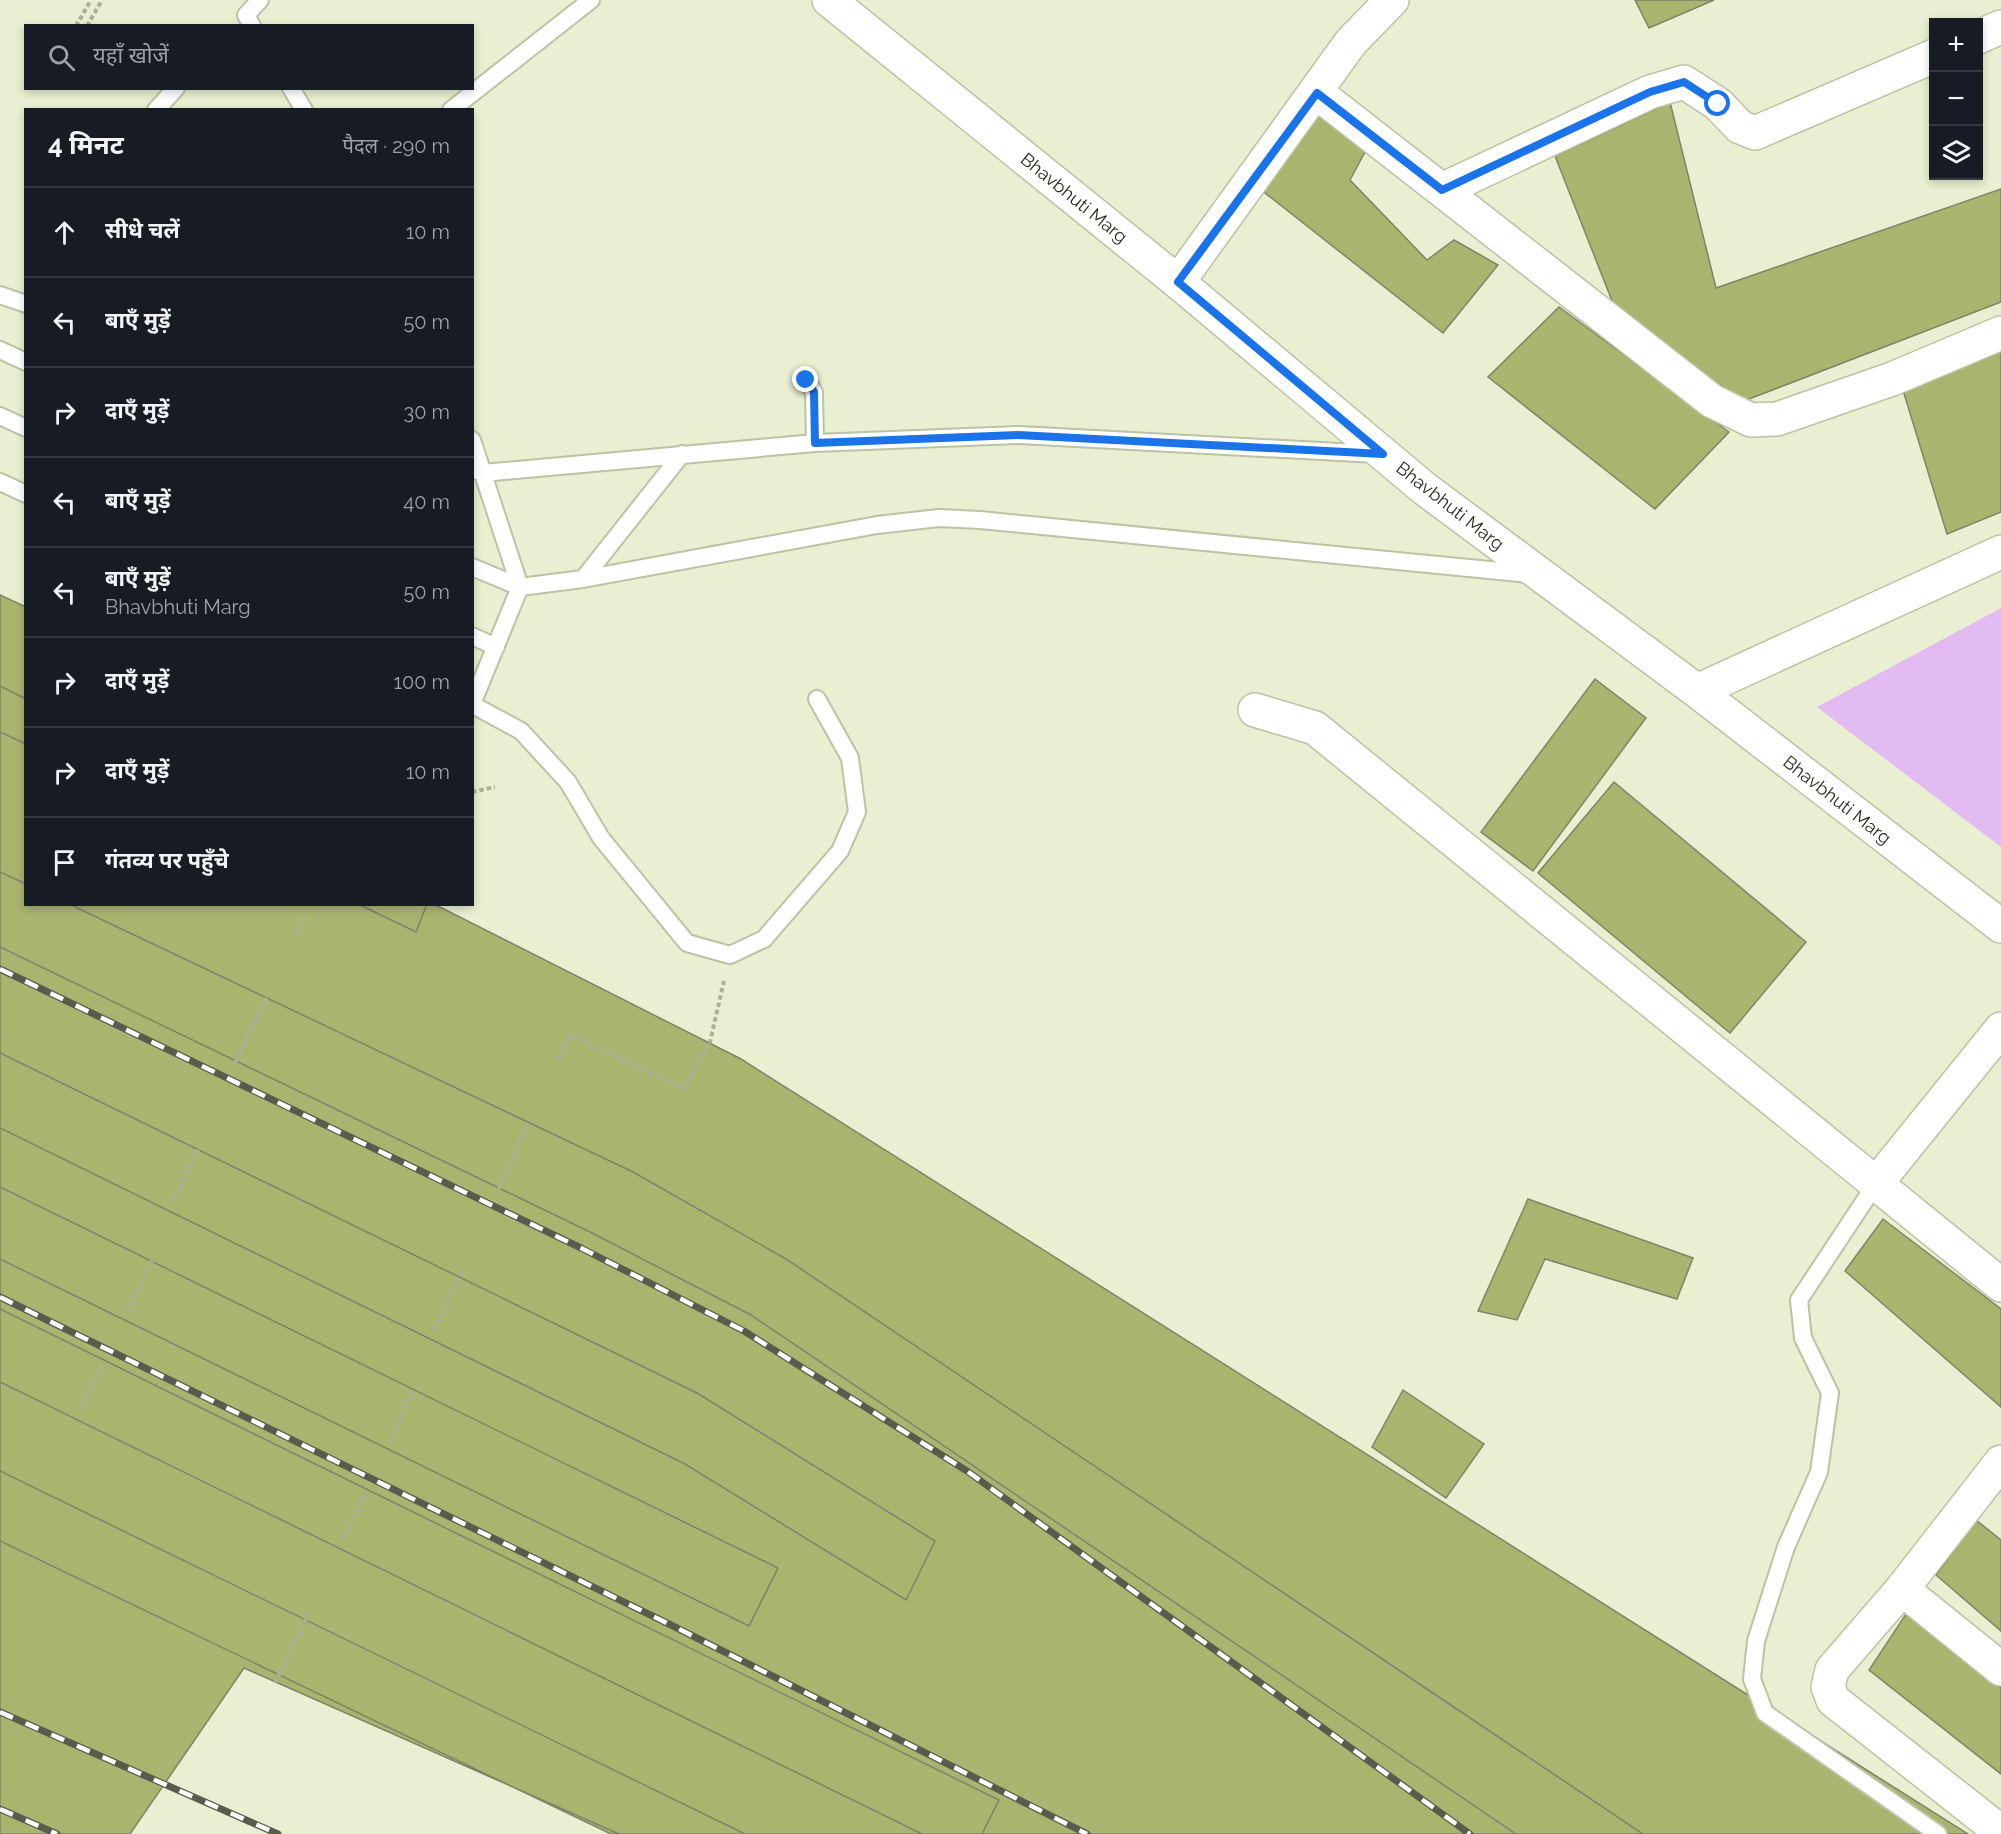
<!DOCTYPE html>
<html lang="hi">
<meta charset="utf-8">
<style>
:root{--surface:#171b24;--page:#242831;--text:#f1f3f6;--muted:#9ea1a6;--line:#363941}
body{margin:0;font-family:Raleway,"Noto Sans Devanagari",sans-serif;background:var(--page);color:var(--text)}
.controls{position:absolute;right:18px;top:18px;display:grid;overflow:hidden;border-radius:0px;box-shadow:0 3px 9px #0003}
.controls button{width:54px;height:54px;display:grid;place-items:center;padding:0;border:0;border-bottom:2px solid var(--line);background:var(--surface);color:var(--text);font:30px sans-serif}
.stop{position:absolute;width:18px;height:18px;margin:-14px;border:4px solid #1a73e8;border-radius:50%;background:#fff}
.stop.end{background:#1a73e8;border-color:#fff;box-shadow:0 2px 6px #0008}
.list{margin:0;padding:0;list-style:none}
h2{display:flex;justify-content:space-between;align-items:center;height:78px;margin:0;padding:0 24px;font-size:26px}
h2 small{font-size:20px;font-weight:400;color:var(--muted)}
.list li{display:grid;grid-template-columns:39px 1fr auto;gap:18px;align-items:center;box-sizing:border-box;height:90px;padding:0 24px;border-top:2px solid var(--line)}
.list b{display:block;font-size:22px;white-space:nowrap}
.list p{margin:0;font-size:20px;white-space:nowrap;color:var(--muted)}
.list em{font-size:20px;font-style:normal;color:var(--muted)}
.icon{flex:none;width:33px;height:33px;fill:none;stroke:currentColor;stroke-width:2;stroke-linecap:round;stroke-linejoin:round}
.map{position:relative;flex:none;width:2001px;height:1834px;overflow:hidden}
.search{position:absolute;background:var(--surface);box-shadow:0 3px 9px #0003;left:24px;top:24px;width:450px;height:66px;display:flex;align-items:center;gap:15px;box-sizing:border-box;padding:0 21px;border-radius:0px;color:var(--muted);font-size:22px}
.panel{position:absolute;background:var(--surface);box-shadow:0 3px 9px #0003;left:24px;top:108px;width:450px;height:798px;border-radius:0px}
.map>svg:first-child{display:block}
</style>
<div class="map">
<svg width="2001" height="1834" viewBox="0 0 2001 1834">
<rect width="100%" height="100%" fill="#e9efd0"/>
<path fill="#e2bbf2" d="M2001,608V847L1817,707Z"/>
<path fill="#aab46e" stroke="#7f8468" stroke-width="1.5" d="M1635,0H1714L1649,28Z
M1670,102L1716,288L2001,189V302L1744,401L1618,316L1555,156Z
M1314,110L1365,152L1350,180L1427,260L1454,240L1498,265L1443,333L1260,189Z
M1559,307L1729,432L1655,509L1488,377Z
M2001,347V512L1947,534L1902,387Z
M0,595L26,607V744L0,732Z
M1595,679L1646,718L1533,871L1481,832Z
M0,686L26,699V904H434L741,1059L1968,1834H619L244,1668L130,1834H0Z
M1614,782L1806,942L1730,1033L1538,873Z
M0,872L26,884V904H69L633,1172L786,1259L1643,1834H1516L751,1315L590,1232L0,947Z
M358,904H427L416,932Z
M0,1053L697,1393L935,1541L906,1600L685,1464L0,1128Z
M0,1187L778,1568L749,1626L0,1259Z
M1528,1199L1693,1258L1677,1299L1545,1259L1517,1320L1478,1311Z
M1883,1219L2001,1309V1407L1845,1271Z
M0,1309L999,1800L982,1834H922L0,1382Z
M1403,1390L1484,1444L1446,1498L1372,1447Z
M0,1471L745,1834H611L0,1541Z
M1976,1520L2001,1540V1631L1936,1575Z
M1908,1611L2001,1688V1774L1869,1670Z"/>
<g fill="none" stroke-linecap="round" stroke-linejoin="round">
<defs>
<path id="service" d="M252,26L246,15L260,0
M291,88L304,110
M156,110L176,88
M451,110L591,0
M0,295L26,304
M0,350L26,362
M806,380L814,392L815,443
M0,416L26,428
M472,440L520,587L472,704
M472,469L483,473L815,443L1019,435L1376,454
M0,482L26,494
M472,567L520,587L583,579L877,525L939,518L980,520L1530,574
M583,579L682,454
M472,636L496,647
M473,705L521,731L568,782L601,838L687,943L730,955L764,939L840,851L857,812L850,758L817,699
M1875,1185L1799,1300L1803,1338L1830,1393L1819,1472L1786,1547L1756,1641L1752,1679L1765,1713L1938,1834"/>
<path id="minor" d="M1978,37L2001,27
M1316,92L1712,401L1751,420L1777,419L1892,379L2001,333
M1442,190L1650,92L1684,82L1718,104L1740,127L1755,133L1934,56
M1178,282L1351,42L1392,0
M1255,710L1315,728L2001,1285
M1875,1185L2001,1029
M2001,1462L1902,1589L1832,1670L1828,1687L1833,1700L2001,1832
M1902,1589L2001,1669"/>
<path id="tertiary" d="M829,0L1178,282L1425,489L1697,691L2001,926
M1697,691L2001,552"/>
</defs>
<use href="#service" stroke="#bcc2a4" stroke-width="20"/>
<use href="#minor" stroke="#bcc2a4" stroke-width="36"/>
<use href="#tertiary" stroke="#bcc2a4" stroke-width="36"/>
<path stroke="#abb097" stroke-width="4" stroke-dasharray="4.5 3" stroke-linecap="butt" d="M76,26L91,0
M87,26L102,0
M472,792L495,787
M297,933L306,913
M559,1058L570,1035L684,1088L710,1042L724,981
M235,1063L267,997
M499,1189L528,1122
M173,1201L200,1146
M127,1312L153,1259
M435,1330L462,1271
M80,1409L102,1366
M390,1443L412,1391
M343,1539L365,1495
M275,1683L309,1613"/>
<use href="#service" stroke="#fff" stroke-width="16"/>
<use href="#minor" stroke="#fff" stroke-width="33"/>
<use href="#tertiary" stroke="#fff" stroke-width="33"/>
<defs>
<path id="rail" d="M0,969L581,1248L744,1331L967,1471L1470,1834
M0,1297L673,1626L1087,1834
M0,1712L278,1834
M0,1809L57,1834"/>
</defs>
<use href="#rail" stroke="#595c4c" stroke-width="7"/>
<use href="#rail" stroke="#fff" stroke-width="4.5" stroke-dasharray="14" stroke-linecap="butt"/>
</g>
<g fill="none" stroke-linecap="round" stroke-linejoin="round">
<path stroke="#1a73e8" stroke-width="8" d="M806,380L814,392L815,443L1018,435L1383,454L1178,282L1317,93L1442,190L1650,92L1684,82L1718,104"/>
</g>
<g text-anchor="middle" stroke-width="4.5" stroke-linejoin="round" paint-order="stroke">
<g font-size="18" fill="#2a2c20" stroke="#fff">
<text transform="translate(1074 198) rotate(39)" y="6">Bhavbhuti Marg</text>
<text transform="translate(1450 506) rotate(38)" y="6">Bhavbhuti Marg</text>
<text transform="translate(1837 800) rotate(38)" y="6">Bhavbhuti Marg</text>
</g>
</g>
</svg>
<div class="controls">
<button>+</button>
<button>−</button>
<button><svg class="icon" aria-label="layers" viewBox="0 0 24 24"><path d="M12 4l9 5-9 5-9-5zM3 14l9 5 9-5"/></svg></button>
</div>
<div class="stop" style="left:1718px;top:104px"></div>
<div class="stop end" style="left:806px;top:380px"></div>
<div class="search"><svg class="icon" aria-label="search" viewBox="0 0 24 24"><circle cx="10" cy="10" r="6"/><path d="M15 15l6 6"/></svg>यहाँ खोजें</div>
<section class="panel">
<h2>4 मिनट<small>पैदल · 290 m</small></h2>
<ul class="list">
<li><svg class="icon" aria-label="ahead" viewBox="0 0 24 24"><path d="M12 20V5M6 11l6-6 6 6"/></svg><div><b>सीधे चलें</b></div><em>10 m</em></li>
<li><svg class="icon" aria-label="left" viewBox="0 0 24 24"><path d="M17 20v-9H6M10 6l-5 5 5 5"/></svg><div><b>बाएँ मुड़ें</b></div><em>50 m</em></li>
<li><svg class="icon" aria-label="right" viewBox="0 0 24 24"><path d="M7 20v-9h11M14 6l5 5-5 5"/></svg><div><b>दाएँ मुड़ें</b></div><em>30 m</em></li>
<li><svg class="icon" aria-label="left" viewBox="0 0 24 24"><path d="M17 20v-9H6M10 6l-5 5 5 5"/></svg><div><b>बाएँ मुड़ें</b></div><em>40 m</em></li>
<li><svg class="icon" aria-label="left" viewBox="0 0 24 24"><path d="M17 20v-9H6M10 6l-5 5 5 5"/></svg><div><b>बाएँ मुड़ें</b><p>Bhavbhuti Marg</p></div><em>50 m</em></li>
<li><svg class="icon" aria-label="right" viewBox="0 0 24 24"><path d="M7 20v-9h11M14 6l5 5-5 5"/></svg><div><b>दाएँ मुड़ें</b></div><em>100 m</em></li>
<li><svg class="icon" aria-label="right" viewBox="0 0 24 24"><path d="M7 20v-9h11M14 6l5 5-5 5"/></svg><div><b>दाएँ मुड़ें</b></div><em>10 m</em></li>
<li><svg class="icon" aria-label="arrive" viewBox="0 0 24 24"><path d="M6 21V4h12l-3 4 3 4H6"/></svg><div><b>गंतव्य पर पहुँचे</b></div></li>
</ul>
</section>
</div>
